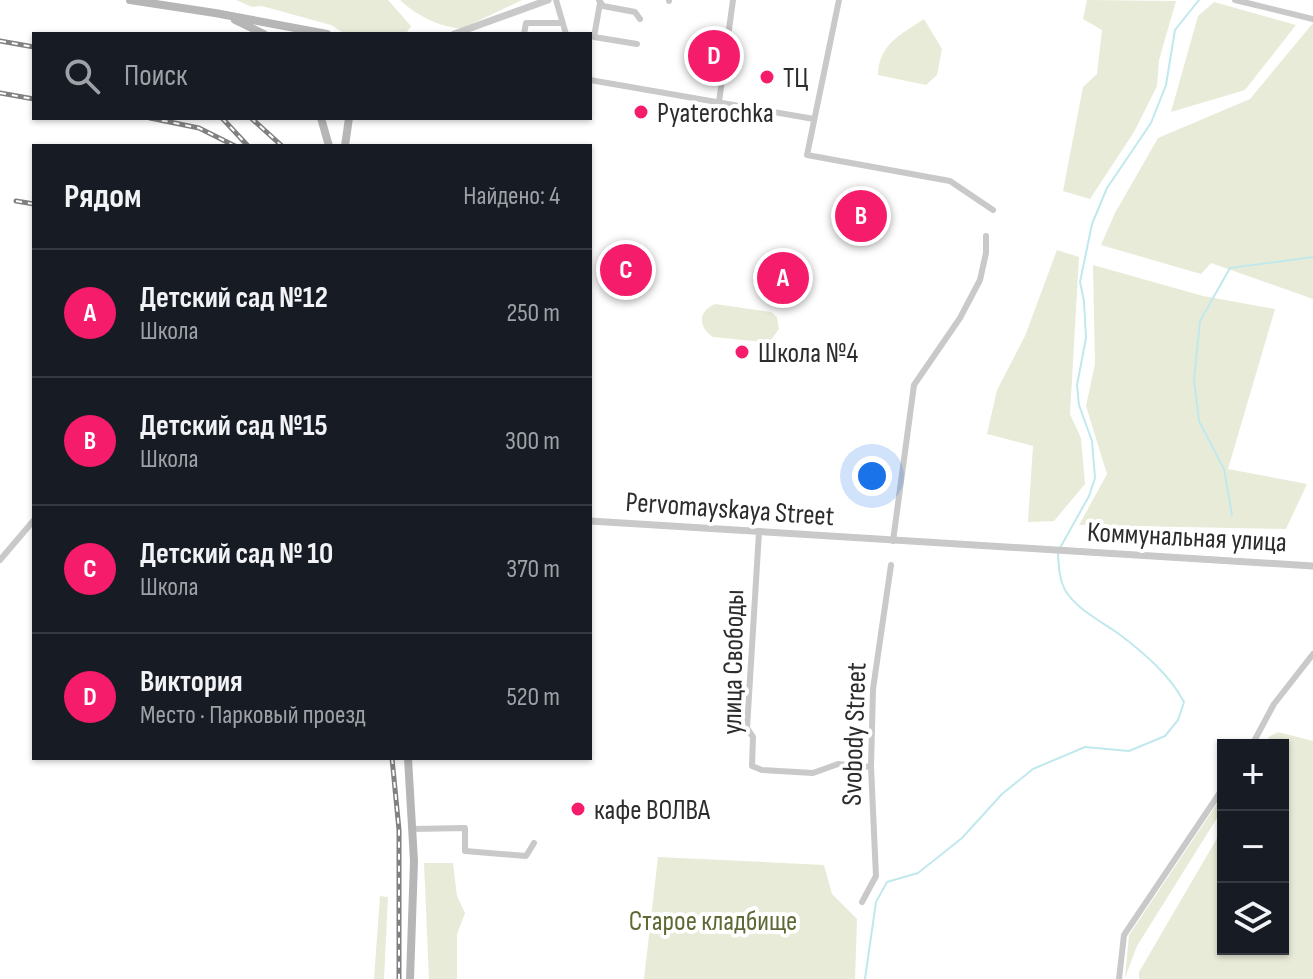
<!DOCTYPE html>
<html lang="ru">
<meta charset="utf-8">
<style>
:root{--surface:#171b24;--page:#20242c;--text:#f1f3f6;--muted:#9ea1a6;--line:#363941;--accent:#f41c6b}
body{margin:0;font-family:"Sofia Sans Condensed",sans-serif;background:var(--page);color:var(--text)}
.controls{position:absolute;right:24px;bottom:24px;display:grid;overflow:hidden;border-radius:0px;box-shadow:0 2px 6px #0004}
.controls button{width:72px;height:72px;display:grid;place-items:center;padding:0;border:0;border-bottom:2px solid var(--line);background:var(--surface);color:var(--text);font:40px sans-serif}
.you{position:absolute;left:872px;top:476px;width:28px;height:28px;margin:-20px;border:6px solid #fff;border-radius:50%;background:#1a73e8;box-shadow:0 0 0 12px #1a73e833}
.badge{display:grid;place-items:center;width:52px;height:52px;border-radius:50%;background:var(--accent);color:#fff;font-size:26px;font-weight:700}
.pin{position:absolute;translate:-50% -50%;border:4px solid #fff;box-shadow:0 2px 8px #0006}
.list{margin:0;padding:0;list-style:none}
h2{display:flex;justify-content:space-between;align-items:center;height:104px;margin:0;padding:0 32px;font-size:34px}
h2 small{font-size:26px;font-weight:400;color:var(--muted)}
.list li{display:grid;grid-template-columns:52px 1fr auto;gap:24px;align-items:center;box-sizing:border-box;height:128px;padding:0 32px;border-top:2px solid var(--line)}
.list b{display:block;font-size:30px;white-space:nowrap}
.list p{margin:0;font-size:26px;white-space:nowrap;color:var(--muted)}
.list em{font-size:26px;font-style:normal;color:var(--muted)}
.icon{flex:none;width:44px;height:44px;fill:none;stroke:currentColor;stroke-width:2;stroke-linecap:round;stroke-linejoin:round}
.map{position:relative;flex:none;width:1313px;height:979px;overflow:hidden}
.search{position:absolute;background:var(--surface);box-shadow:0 2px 6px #0004;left:32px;top:32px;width:560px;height:88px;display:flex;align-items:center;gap:20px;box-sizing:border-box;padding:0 28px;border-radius:0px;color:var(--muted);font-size:30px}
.panel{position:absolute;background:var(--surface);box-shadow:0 2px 6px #0004;left:32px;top:144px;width:560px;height:616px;border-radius:0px}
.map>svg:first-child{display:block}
</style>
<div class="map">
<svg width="1313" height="979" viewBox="0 0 1313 979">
<rect width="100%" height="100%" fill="#fff"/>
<path fill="#e8ebd7" d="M236,0H388L411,26L407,32L403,33L345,34L331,25L262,6L252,7Z
M400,0H522L463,28C442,29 414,14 400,0Z
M1087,0L1176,1L1159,60L1157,86L1134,132L1090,199L1063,191L1083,87L1097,74L1102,30L1083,19Z
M1214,2L1296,25L1245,90L1171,112L1198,16Z
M924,19L942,49L937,75L926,85L878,75C879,44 900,35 924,19Z
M1313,23V299L1211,263L1201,274L1101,245L1115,213L1158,138L1250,99Z
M1057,250L1079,257L1070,414L1081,438L1085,484L1054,521L1028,522L1033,446L987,434L997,390L1025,336Z
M1093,265L1203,296L1275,309L1228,469L1307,484L1286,529L1079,525L1107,474L1086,406L1095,364Z
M715,304L771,312L777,317L779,329L771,340L765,342L713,337C698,327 698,311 715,304Z
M1278,732L1313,741V979H1139V972L1223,828V949H1283V745H1263L1270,736Z
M1223,795V817L1217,818L1137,946L1125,978L1129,935Z
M658,857L824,865L832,894L857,919L855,979H644Z
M424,863H453L457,896L465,913L457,934V979H429Z
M380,896L388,897L384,979H374Z"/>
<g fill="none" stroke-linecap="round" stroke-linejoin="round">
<path stroke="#c1e9ed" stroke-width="2" d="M1232,515L1224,469L1199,421L1194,380L1200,321L1230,268L1313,257
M1060,548L1089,496L1095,478L1092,441L1079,405L1077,385L1086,338L1084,301L1080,282L1092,224L1107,188L1151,123L1166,85L1175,30L1199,0
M865,979L876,902L887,882L918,873L962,838L1002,794L1033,769L1085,747L1129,751L1165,736L1178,720L1184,702C1170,675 1144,653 1119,634C1101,621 1077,610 1065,590C1059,579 1059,566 1058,554"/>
<path stroke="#c9c9c9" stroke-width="6" d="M556,0L566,34
M599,0L603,6L635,12L640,19
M839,0L807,155L950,181L993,210
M1235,0L1313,19
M669,1V0
M600,3L594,37L637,44
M524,34L526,23H561
M590,80L814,119
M719,102L733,0
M759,532L747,728L753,737L752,766L762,770L813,773L838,764L871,767
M893,541L914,385L960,318L980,280L986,253V236
M0,560L34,520
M1252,745L1274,704L1313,654
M413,829L465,828V851L526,856L534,843
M862,902L876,876L871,767L873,689L891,565
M1119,979L1124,935L1223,788"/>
<path stroke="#c9c9c9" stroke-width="7" d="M454,34L548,0
M590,521L1313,566"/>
<path stroke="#b6b6b6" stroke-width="8" d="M130,0L215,13L327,34
M235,20L264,34
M321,118L329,146
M345,146L349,118
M408,758L414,861L410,979"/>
<defs>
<path id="rail" d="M0,41L34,47
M0,93L34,99
M150,118L199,128L235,146
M222,118L248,146
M251,118L282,146
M16,201L34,204
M392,758L399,830V979"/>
</defs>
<use href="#rail" stroke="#818181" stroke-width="5"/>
<use href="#rail" stroke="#fff" stroke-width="2" stroke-dasharray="6" stroke-linecap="butt"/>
</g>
<g fill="#f41c6b" stroke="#fff" stroke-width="3">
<circle cx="767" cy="77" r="8"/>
<circle cx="641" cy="112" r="8"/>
<circle cx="742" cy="352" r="8"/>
<circle cx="578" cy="809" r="8"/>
</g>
<g text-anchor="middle" stroke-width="8" stroke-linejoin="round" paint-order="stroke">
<g font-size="28" fill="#2c2c2c" stroke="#fff" text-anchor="start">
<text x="783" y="87">ТЦ</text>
<text x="657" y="122">Pyaterochka</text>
<text x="758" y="362">Школа №4</text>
<text x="594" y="819">кафе ВОЛВА</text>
</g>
<g font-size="28" fill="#2c2c2c" stroke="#fff">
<text transform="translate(730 508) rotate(4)" y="10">Pervomayskaya Street</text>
<text transform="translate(1187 536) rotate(3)" y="10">Коммунальная улица</text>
<text transform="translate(732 662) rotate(-89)" y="10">улица Свободы</text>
<text transform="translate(853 734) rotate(-88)" y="10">Svobody Street</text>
</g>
<g font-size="28" fill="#5e6a36" stroke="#fff">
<text x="713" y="930">Старое кладбище</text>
</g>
</g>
</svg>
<div class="controls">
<button>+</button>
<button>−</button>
<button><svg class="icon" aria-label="layers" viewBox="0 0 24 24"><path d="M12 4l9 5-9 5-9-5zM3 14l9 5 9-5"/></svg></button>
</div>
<div class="you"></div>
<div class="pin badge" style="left:783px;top:278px">A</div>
<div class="pin badge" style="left:861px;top:216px">B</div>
<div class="pin badge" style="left:626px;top:270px">C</div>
<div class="pin badge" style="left:714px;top:56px">D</div>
<div class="search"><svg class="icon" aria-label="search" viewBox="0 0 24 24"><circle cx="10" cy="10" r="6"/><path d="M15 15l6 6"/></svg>Поиск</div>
<section class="panel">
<h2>Рядом<small>Найдено: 4</small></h2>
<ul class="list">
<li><span class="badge">A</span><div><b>Детский сад №12</b><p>Школа</p></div><em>250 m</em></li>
<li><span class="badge">B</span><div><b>Детский сад №15</b><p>Школа</p></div><em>300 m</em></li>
<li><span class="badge">C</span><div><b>Детский сад № 10</b><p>Школа</p></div><em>370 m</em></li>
<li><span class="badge">D</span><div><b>Виктория</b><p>Место · Парковый проезд</p></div><em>520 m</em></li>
</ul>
</section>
</div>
